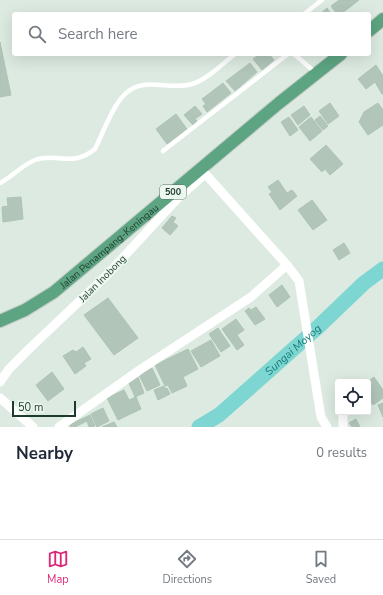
<!DOCTYPE html>
<style>
:root{--surface:#fff;--page:#f2f2f3;--text:#1f2937;--muted:#747a83;--line:#e0e1e3;--accent:#db2777}
body{margin:0;font-family:"Nunito Sans",sans-serif;background:var(--page);color:var(--text)}
.controls{position:absolute;right:12px;bottom:12px;display:grid;overflow:hidden;border-radius:4px;box-shadow:0 4px 16px #0002}
.controls button{width:36px;height:36px;display:grid;place-items:center;padding:0;border:0;border-bottom:1px solid var(--line);background:var(--surface);color:var(--text);font:20px sans-serif}
.scale{position:absolute;left:12px;bottom:10px;width:64px;box-sizing:border-box;padding-left:4px;border:2px solid #1d3a2c;border-top:0;font-size:11px;line-height:14px;white-space:nowrap;color:#1d3a2c;-webkit-text-stroke:3px #ecf7ef;paint-order:stroke}
.list{margin:0;padding:0;list-style:none}
h2{display:flex;justify-content:space-between;align-items:center;height:52px;margin:0;padding:0 16px;font-size:17px}
h2 small{font-size:13px;font-weight:400;color:var(--muted)}
.icon{flex:none;width:22px;height:22px;fill:none;stroke:currentColor;stroke-width:2;stroke-linecap:round;stroke-linejoin:round}
.map{position:relative;flex:none;width:383px;height:427px;overflow:hidden}
.search{position:absolute;background:var(--surface);box-shadow:0 4px 16px #0002;left:12px;right:12px;top:12px;height:44px;display:flex;align-items:center;gap:10px;box-sizing:border-box;padding:0 14px;border-radius:4px;color:var(--muted);font-size:15px}
.sheet{height:112px;background:var(--surface)}
nav{display:flex;justify-content:space-around;align-items:center;box-sizing:border-box;height:56px;border-top:1px solid var(--line);background:var(--surface);font-size:11px;color:var(--muted)}
nav a{display:grid;justify-items:center;gap:2px}
nav .on{color:var(--accent)}
.map>svg:first-child{display:block}
</style>
<div class="map">
<svg width="383" height="427" viewBox="0 0 383 427">
<rect width="100%" height="100%" fill="#dceae1"/>
<g fill="none" stroke-linecap="round" stroke-linejoin="round">
<path stroke="#7dd6d1" stroke-width="15" id="s1" d="M199,427L219,415L316,329L364,283L383,269"/>
</g>
<path fill="#b1c5b9" stroke="#aec4b6" d="M339,0H359L341,14H337L331,6Z
M327,8L331,14H320Z
M0,42L11,95L0,97Z
M260,54H269L274,60L262,70L253,59Z
M250,63L257,72L235,91L226,81Z
M376,65L383,76L366,89L358,79Z
M383,77V94H382L375,82Z
M223,83L231,93L207,112L203,106L206,104L202,99Z
M330,103L339,116L328,124L319,111Z
M378,103L383,110V125L368,135L359,122L364,112Z
M195,106L202,114L195,119L197,121L193,125L184,115Z
M304,106L310,115L298,125L291,115Z
M176,114L187,129L167,144L156,129Z
M320,116L328,126L323,130L315,120Z
M289,117L298,130L290,136L281,122Z
M311,117L322,131L310,141L299,127Z
M326,145L343,164L330,175L325,169L322,172L310,159Z
M278,180L287,193L292,190L297,196L280,210L269,194L272,192L268,187Z
M21,197L23,219L3,222L2,207L8,206L7,198Z
M312,200L327,220L313,230L298,210Z
M172,216L176,218L173,222L178,226L170,235L162,228Z
M344,243L350,253L339,260L333,250Z
M282,285L290,297L277,307L269,295Z
M108,298L138,338L114,355L84,315Z
M256,307L265,319L255,325L245,311L249,308L251,310Z
M236,319L244,330L237,335L244,345L237,350L222,329Z
M218,328L230,346L221,352L209,334Z
M211,340L220,356L201,367L191,351Z
M83,347L91,359L84,363L86,366L75,374L63,356L73,350L76,352Z
M188,349L198,369L183,377L187,386L172,393L168,385L165,386L155,365Z
M152,368L160,385L147,391L139,375Z
M52,372L64,389L48,401L36,385Z
M138,377L144,393L135,397L128,381Z
M374,377L383,390V398L373,405L368,398L367,382Z
M164,386L165,389L167,388L170,394L158,400L154,390Z
M124,390L129,400L136,397L141,409L118,420L107,398Z
M383,403V417L378,405Z
M103,408L109,421L97,427L91,414Z
M90,415L95,426L89,427L87,421L75,427H71L69,425Z
M356,419L360,427H352L349,423Z
M114,422L117,427H102Z"/>
<g fill="none" stroke-linecap="round" stroke-linejoin="round">
<defs>
<g id="primary">
<path d="M369,31L383,19"/>
<path id="s2" d="M0,321L25,310L54,292L279,103L341,54"/>
</g>
</defs>
<use href="#primary" stroke="#c0c8c4" stroke-width="14"/>
<path stroke="#fff" stroke-width="4.5" d="M304,14L322,0
M294,54L316,73
M163,151L288,54
M0,183C12,177 22,165 35,160C57,152 72,168 95,149C103,133 112,107 124,95C143,75 169,91 192,84C208,79 222,64 235,54"/>
<path stroke="#fff" stroke-width="9" d="M201,169L287,265L299,281L321,417L327,427
M0,382L9,369L30,348L106,276L178,198L205,174
M0,398L33,427
M59,427L141,369L251,297L287,265
M343,427V412"/>
<use href="#primary" stroke="#5ca482" stroke-width="12"/>
</g>
<g text-anchor="middle" stroke-width="3" stroke-linejoin="round" paint-order="stroke">
<rect fill="#ecf7ef" stroke="#5b7366" stroke-width="1" x="160" y="185" width="26" height="14" rx="3"/>
<g font-size="9" font-weight="bold" fill="#1d3a2c">
<text x="173" y="195">500</text>
</g>
<g font-size="10" fill="#1d3a2c" stroke="#ecf7ef">
<text dy="4" stroke="none"><textPath href="#s2" startOffset="133">Jalan Penampang-Keningau</textPath></text>
<text transform="translate(102 278) rotate(-45)" y="4">Jalan Inobong</text>
</g>
<g font-size="11" font-style="italic" fill="#127b76" stroke="#ecf7ef">
<text dy="4" stroke="none"><textPath href="#s1" startOffset="122">Sungai Moyog</textPath></text>
</g>
</g>
</svg>
<div class="controls">
<button><svg class="icon" aria-label="locate" viewBox="0 0 24 24"><circle cx="12" cy="12" r="6"/><path d="M12 2v4M12 18v4M2 12h4M18 12h4"/></svg></button>
</div>
<div class="scale">50 m</div>
<div class="search"><svg class="icon" aria-label="search" viewBox="0 0 24 24"><circle cx="10" cy="10" r="6"/><path d="M15 15l6 6"/></svg>Search here</div>
</div>
<section class="sheet">
<h2>Nearby<small>0 results</small></h2>
<ul class="list">
</ul>
</section>
<nav>
<a class="on"><svg class="icon" aria-label="map" viewBox="0 0 24 24"><path d="M3 6l6-2 6 2 6-2v14l-6 2-6-2-6 2zM9 4v14M15 6v14"/></svg>Map</a>
<a><svg class="icon" aria-label="directions" viewBox="0 0 24 24"><path d="M12 3l9 9-9 9-9-9zM9 14v-3h6M13 9l2 2-2 2"/></svg>Directions</a>
<a><svg class="icon" aria-label="saved" viewBox="0 0 24 24"><path d="M7 4h10v16l-5-4-5 4z"/></svg>Saved</a>
</nav>
